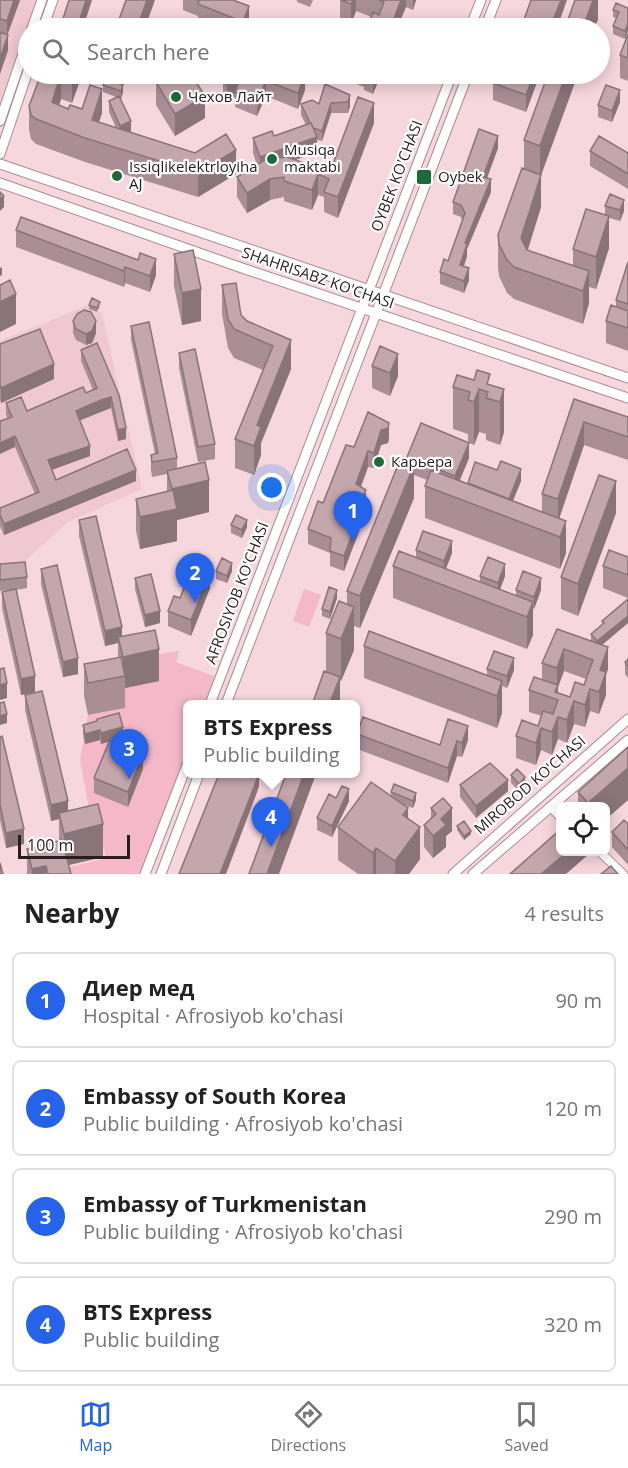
<!DOCTYPE html>
<meta charset="utf-8">
<style>
:root{--surface:#fff;--page:#f2f2f2;--text:#222;--muted:#767676;--line:#e0e0e0;--accent:#2563eb}
body{margin:0;font-family:"Open Sans",sans-serif;background:var(--page);color:var(--text)}
.controls{position:absolute;right:18px;bottom:18px;display:grid;overflow:hidden;border-radius:9px;box-shadow:0 3px 15px #0003}
.controls button{width:54px;height:54px;display:grid;place-items:center;padding:0;border:0;border-bottom:2px solid var(--line);background:var(--surface);color:var(--text);font:30px sans-serif}
.scale{position:absolute;left:18px;bottom:15px;width:112px;box-sizing:border-box;padding-left:6px;border:3px solid #271c1f;border-top:0;font-size:16px;line-height:21px;white-space:nowrap;color:#271c1f;-webkit-text-stroke:4px #fff;paint-order:stroke}
.you{position:absolute;left:272px;top:488px;width:21px;height:21px;margin:-15px;border:4px solid #fff;border-radius:50%;background:#1a73e8;box-shadow:0 0 0 9px #1a73e833}
.badge{display:grid;place-items:center;width:39px;height:39px;border-radius:50%;background:var(--accent);color:#fff;font-size:20px;font-weight:700}
.pin{position:absolute;translate:-50% -50px;filter:drop-shadow(0 2px 3px #0008)}
.pin::after{content:'';position:absolute;top:32px;width:21px;height:18px;background:inherit;clip-path:polygon(0 0,100% 0,50% 100%)}
.popup{position:absolute;left:183px;top:700px;width:177px;height:78px;box-sizing:border-box;display:grid;place-content:center;border-radius:9px;background:var(--surface);filter:drop-shadow(0 2px 4px #0005);font-size:20px;white-space:nowrap;color:var(--muted)}
.popup b{font-size:22px;color:var(--text)}
.popup::after{content:'';position:absolute;left:50%;top:100%;margin-left:-12px;border:12px solid transparent;border-top-color:var(--surface)}
.list{margin:0;padding:0;list-style:none}
h2{display:flex;justify-content:space-between;align-items:center;height:78px;margin:0;padding:0 24px;font-size:26px}
h2 small{font-size:20px;font-weight:400;color:var(--muted)}
.list li{display:grid;grid-template-columns:39px 1fr auto;gap:18px;align-items:center;box-sizing:border-box;height:96px;margin:0 12px 12px;padding:0 12px;border:2px solid var(--line);border-radius:9px}
.list b{display:block;font-size:22px;white-space:nowrap}
.list p{margin:0;font-size:20px;white-space:nowrap;color:var(--muted)}
.list em{font-size:20px;font-style:normal;color:var(--muted)}
.icon{flex:none;width:33px;height:33px;fill:none;stroke:currentColor;stroke-width:2;stroke-linecap:round;stroke-linejoin:round}
.map{position:relative;flex:none;width:628px;height:874px;overflow:hidden}
.search{position:absolute;background:var(--surface);box-shadow:0 3px 15px #0003;left:18px;right:18px;top:18px;height:66px;display:flex;align-items:center;gap:15px;box-sizing:border-box;padding:0 21px;border-radius:33px;color:var(--muted);font-size:22px}
.sheet{height:510px;background:var(--surface)}
nav{display:flex;justify-content:space-around;align-items:center;box-sizing:border-box;height:84px;border-top:2px solid var(--line);background:var(--surface);font-size:16px;color:var(--muted)}
nav a{display:grid;justify-items:center;gap:3px}
nav .on{color:var(--accent)}
.map>svg:first-child{display:block}
</style>
<div class="map">
<svg width="628" height="874" viewBox="0 0 628 874">
<rect width="100%" height="100%" fill="#f6d7de"/>
<path fill="#f0c8d2" d="M0,0H37L0,108Z
M86,306L102,314L142,489L68,522L27,559L25,573L0,591V341Z"/>
<path fill="#f5b8c8" d="M304,589L321,595L309,627L293,621Z
M179,651L176,662L216,677L206,704H187V753L140,874H67L66,868L106,858L99,828L91,819L80,760L88,715L125,708L123,689L155,655Z"/>
<g fill="none" stroke-linecap="round" stroke-linejoin="round">
<defs>
<path id="minor" d="M551,807L560,817
M600,852L623,874"/>
<path id="major" d="M32,28L42,0
M43,28L53,0
M470,28L481,0
M485,28L496,0
M0,121L28,39
M0,154L28,71
M0,164L628,378
M0,183L242,268L628,398
M210,704L452,74
M226,704L468,74
M145,874L187,765
M161,874L199,774
M453,874L628,719
M473,874L628,740"/>
</defs>
<use href="#minor" stroke="#a88b92" stroke-width="10"/>
<use href="#major" stroke="#a88b92" stroke-width="11"/>
<use href="#minor" stroke="#fff" stroke-width="8"/>
<use href="#major" stroke="#fff" stroke-width="9"/>
</g>
<path fill="#a98f95" fill-rule="evenodd" d="M0,0H20L7,35L8,50L0,74Z
M183,0H233L249,22L246,28H222L198,19V16L183,10Z
M297,0H313L310,7L297,2Z
M340,0H416L413,10L406,7L399,23L400,28L356,11L351,24L340,19Z
M628,8V31L625,39L613,34V26L616,18L613,17V10Z
M628,34V81L620,78V55Z
M41,74H80V80L72,103L61,99L59,105L68,109H82L102,113L99,122L116,128L109,112V101L116,97L103,92V85L105,78L123,92L121,99L120,98L131,132L236,174L198,197L85,162L36,144L31,139L29,130V106Z
M303,74L305,90L298,109L266,96L257,116L235,107V97L227,101L223,91V75Z
M319,74H381L373,94L364,90V87L332,74L330,78Z
M496,74H540L526,112L493,100V83Z
M548,74H578L541,175V207L528,250L573,265V249L605,215V206L624,211L620,221L609,218V248L596,289L589,287V303L583,324L514,299L507,293L499,276L498,267V235L524,169V140Z
M156,82L205,118L175,136L156,105Z
M350,95V106L348,113H331L322,141L317,140V152L295,160L330,172L374,123L338,218L324,212V197L318,195L312,210L284,201V197L270,200L247,213L237,197V177L257,165L253,153V138L274,136L306,125L301,115V104H319Z
M620,102L612,122L598,117V105Z
M498,148L487,178L491,192L467,249V256L464,266L469,280L464,293L440,284V272L448,261L462,221L461,217L453,214V202Z
M590,151L628,153V189L590,166Z
M16,230L156,275L150,292L125,283L124,287L16,247Z
M174,254L201,321L182,325L174,286Z
M628,262V351L606,343V321L616,307V300Z
M222,285L241,315L247,321L291,340V369L261,443V455L254,475L235,468V439L263,370L234,358L228,348L222,314Z
M89,305L100,306L97,312L89,309Z
M73,321L96,333L92,343L86,345L76,340L73,333Z
M131,326L177,458V469L209,512L177,520V541L140,549L136,531V499L167,492V474L152,477L151,470V455L155,454L131,340Z
M97,343L126,439L118,441L111,408L101,411L80,420L90,456L52,470L56,480L136,481L4,535L0,526V515L35,494L15,447L6,414V403L27,411L93,390L81,361V350Z
M0,344L54,379L1,403L0,400Z
M179,353L215,444V459L198,462L179,368Z
M372,366L398,376L390,396L372,388Z
M490,385L504,389V432L500,445L486,440V434L479,432L474,445L469,443V458L460,480L468,484L521,481L513,501L542,512V494L574,399L628,417V460L584,445L559,518L566,553L560,569L425,518V486L427,480L414,475V498L360,628L354,626V650L341,681H340V705L326,672V633L347,604V591L407,463V457L468,442V434L453,429V387Z
M389,438L388,443L381,445L374,468L368,467L361,487L366,505L359,518V531L344,571L330,566V553L308,544V529L354,447Z
M616,513L578,616L561,609V577Z
M79,520L122,637L159,681L125,688V708L88,715L84,696V664L118,658V643L105,646L79,536Z
M231,525L247,527L242,538L231,533Z
M416,550L452,553L446,569L480,582V576H505L500,590L516,596V590H541L534,609L533,608V635L527,649L393,598V566L416,558Z
M628,557V598L603,588V566Z
M0,564L27,577V588L16,590L35,692L21,695L2,608V592L12,590L0,591Z
M41,569L78,674L63,677L41,584Z
M216,571H232L227,583L216,579Z
M135,578L160,623L145,627L135,589Z
M210,588L191,636L168,626V611Z
M337,598L330,619L322,616V609Z
M628,599V623L602,645L608,669L606,675V695L599,714L590,711L585,727L574,724L567,743L558,739L552,755L541,750L536,765L516,758V736L538,726L542,716L529,712V690L542,679V663L557,629L591,641V634L602,625V621ZM564,671L586,679L584,685L570,697L558,693V687Z
M364,646L487,675V669L514,670L507,688L502,686V713L497,728L364,678Z
M628,659V678L625,674V662Z
M25,695L68,811L103,857L69,865L71,874H27V849L59,841V819L51,821L25,710Z
M97,719L123,738L112,741L143,769L128,807L94,793V778L109,741L101,744L100,740L85,744L83,736V725L97,721Z
M448,719L468,740L462,757L457,756L448,783L357,749V734L440,745Z
M0,737L24,844L6,848L0,820Z
M628,747V800L606,819V807H578V792Z
M511,775L525,785L519,791L511,783Z
M460,785L508,791L476,818L460,797Z
M391,792L416,800L413,808L404,805L420,859L409,874H358L338,860V827L391,796Z
M336,798L349,801L332,837L317,830V818Z
M431,808L452,831L446,836V847L433,858L424,847V825L431,818Z
M628,824V865L612,847V832Z
M457,826L471,834L464,840L457,830Z"/>
<path fill="#897479" d="M14,0H20L7,36V21Z
M86,0H92L83,28H77Z
M147,0H155L145,28H137Z
M353,0H356V11L351,24V4Z
M401,0H406V7L397,28L393,21Z
M413,0H416L413,10Z
M561,0H567L557,28H550Z
M593,0H598V20L594,28H583Z
M249,6V22L246,28H243V22Z
M628,23V31L625,39V31Z
M8,35V50L0,74V59Z
M61,74V99L52,127V102Z
M74,74H80V80L72,103V79Z
M305,74V90L298,109V93Z
M373,74H381L373,94Z
M534,74H540L526,112V95Z
M566,74H578L540,178V146Z
M240,79L235,92V97L227,101V85Z
M266,81V96L257,116V101Z
M123,85V92L121,99V91Z
M102,89V113L93,140L92,120Z
M620,90V102L612,122V111Z
M350,95V106L348,113V102Z
M205,96V118L175,136V114Z
M331,103V113L322,141V131Z
M374,103V123L338,218V197Z
M131,121V133L120,137V126Z
M498,136V148L483,189V177Z
M317,137V152L260,173V157Z
M236,150V174L198,197V173Z
M318,174V195L312,210V190Z
M541,175V207L521,270V238Z
M270,179V200L247,213V193Z
M491,179V192L467,249V256L460,277V265L465,243Z
M4,196V207L0,211V199Z
M624,200V211L620,221V210Z
M609,216V248L596,289V257Z
M156,259V275L150,292V276Z
M2,267V275L0,276V268Z
M125,267V283L124,287V271Z
M469,268V280L464,293V281Z
M589,271V303L583,324V291Z
M201,289V321L182,325V293Z
M16,294V324L0,332V302Z
M96,321V333L92,343L86,345V334Z
M291,340V369L261,443V455L254,475V446L257,425Z
M398,354V376L390,396V373Z
M54,364V379L1,403V388Z
M479,389V432L474,445V402Z
M504,389V432L500,445V402Z
M111,397V408L76,422V411Z
M584,422V445L558,522V499Z
M389,423V438L388,443L381,445L374,468V453L381,430Z
M126,428V439L118,441V430Z
M15,436V447L0,454V443Z
M469,443V458L455,491V476Z
M90,446V456L48,471V460Z
M368,451V467L356,499V484Z
M414,465V498L360,628V596Z
M521,469V481L509,510V499Z
M136,470V481L4,535V524Z
M209,480V512L177,520V541L140,549V517L172,510V489Z
M616,481V513L578,616V584Z
M366,490V505L359,518V531L344,571V556L353,514Z
M247,520V527L242,538V530Z
M566,521V553L560,569V537Z
M452,541V553L444,573V561Z
M232,563V571L227,583V576Z
M505,564V576L498,594V583Z
M210,573V588L191,636V620Z
M541,578V590L534,609V597Z
M337,590V598L330,619V612Z
M533,602V635L527,649V617Z
M354,607V650L341,681V639Z
M160,611V623L145,627V615Z
M628,616V623L597,649V641Z
M122,627V642L118,637V643L105,646V631Z
M608,647V669L606,675V695L599,714L600,670Z
M159,649V681L125,688V676L123,677V657Z
M564,649V671L558,687V700L555,692L557,689V668Z
M78,658V674L63,677V662Z
M514,658V670L507,688V676Z
M35,676V692L21,695V679Z
M340,677V705H329Z
M502,681V713L497,728V696Z
M7,683V698L0,700V685Z
M590,689V711L585,727V705Z
M574,701V724L567,743V720Z
M7,714V723L0,725V716Z
M558,717V739L552,755V732Z
M468,726V740L462,757V743Z
M123,727V738L101,744V733Z
M541,728V750L536,765V743Z
M100,730V740L85,744V734Z
M457,741V756L448,783V768Z
M143,754V769L128,807V792Z
M628,768V800L606,819V807H588V803Z
M259,774V787L226,874H220Z
M304,774H316L279,874H267Z
M525,777V785L519,791V784Z
M508,780V791L476,818V806Z
M349,789V801L332,837V826Z
M416,793V800L413,808V801Z
M68,801V817L59,813V819L51,821V805Z
M408,808V840L403,815Z
M452,808V831L446,836V847L433,858V836L441,819Z
M103,824V857L64,866V834Z
M420,827V859L409,874H395V861Z
M24,829V844L6,848V833Z
M471,831V834L464,840V836Z
M376,848V874H373V853Z
M567,852H589V854L566,874H541Z
M46,866V874H32V869Z"/>
<path fill="#c4a6ad" stroke="#897479" stroke-width="1.5" d="M0,0H14L7,21L0,19Z
M69,0H86L77,28H60Z
M126,0H147L137,28H116Z
M197,0H233L249,6L243,22L198,4L199,1Z
M341,0H353L351,4Z
M379,0H401L393,21L400,24L399,28H367L373,12L379,15L384,2Z
M531,0H561L550,28H521Z
M575,0H593L583,28H565Z
M616,3L628,8V23L625,31L613,26L619,12L613,10Z
M332,20L342,23L340,28H329Z
M183,25L184,28H174Z
M0,32L8,35L0,59Z
M628,34V58L620,55Z
M41,74H74L72,79L61,74L52,102L68,109L70,105L82,109L90,85L102,89L92,120L195,153L226,134L236,150L198,173L85,138L36,119L31,115L29,106Z
M171,74H191L205,96L175,114L156,82Z
M226,74H305L298,93L266,81L257,101L235,92L240,79L227,85L223,75Z
M496,74H534L526,95L493,83Z
M548,74H566L540,146L524,140Z
M105,78L123,85L121,91L103,85Z
M325,84L350,95L348,102L331,103L322,131L313,128L311,123H310L301,104L312,100L319,104Z
M606,85L620,90L612,111L598,105Z
M119,96L131,121L120,126L109,101Z
M358,97L374,103L338,197L324,192L329,179L318,174L312,190L284,181V177L270,179L247,193L237,177L265,160L287,157L330,172Z
M311,123L317,137L260,157L253,138L272,131L274,136Z
M479,129L498,136L483,177L491,179L465,243L467,244L460,265L469,268L464,281L440,272L444,259L448,261L465,213L461,205L453,202Z
M599,136L628,153V174L590,151Z
M522,168L541,175L521,238L527,250L589,271L583,291L514,267L507,260L499,244L498,235Z
M0,192L4,196L0,199Z
M610,194L624,200L620,210L605,206Z
M586,209L609,216L596,257L573,249Z
M21,217L138,260L140,253L156,259L150,276L125,267L124,271L16,230Z
M193,250L201,289L182,293L174,254Z
M628,262V304L616,300Z
M10,280L16,294L0,302V285Z
M236,283L241,315L247,321L291,340L257,425L261,427L254,446L235,439L273,346L234,329L228,319L222,285Z
M92,298L100,302L97,308L89,305Z
M611,305L628,311V328L606,321Z
M84,310L91,312L96,321L92,331L86,334L76,329L73,321L77,314Z
M149,322L177,458L152,462L151,455L158,453L131,326Z
M40,329L54,364L1,388L0,384V344Z
M97,343L119,395L126,428L118,430L111,397L101,400L76,411L90,446L48,460L56,480L127,449L136,470L4,524L0,515V508L39,492L15,436L0,443V421L12,417L6,403L21,397L27,411L83,387L86,393L97,388L81,350Z
M380,346L398,354L390,373L372,366Z
M195,349L215,444L198,447L179,353Z
M477,370L490,374L487,384L504,389L500,402L486,398L488,392L479,389L474,402L468,400L470,392L453,387L457,375L474,380Z
M574,399L628,417V437L584,422L558,499L542,494Z
M368,412L389,423L388,428L381,430L374,453L368,451L356,484L366,490L353,514L359,516L344,556L330,551L331,538L308,529L318,501L323,503L346,445L354,447Z
M421,423L469,443L455,476L407,457Z
M400,460L414,465L360,596L347,591Z
M501,461L521,469L509,499L468,483L475,462L497,470Z
M205,462L209,480L172,489L167,471Z
M431,470L566,521L560,537L425,486Z
M599,475L616,481L578,584L561,577Z
M173,490L177,509L140,517L136,499Z
M236,515L247,520L242,530L231,525Z
M96,516L122,627L105,631L79,520Z
M423,531L452,541L444,561L416,550Z
M609,550L628,557V575L603,566Z
M399,551L533,602L527,617L393,566Z
M488,557L505,564L498,583L480,576Z
M222,558L232,563L227,576L216,571Z
M25,562L27,577L0,580V564Z
M57,565L78,658L63,662L41,569Z
M193,566L210,573L191,620L168,611L174,596L180,598Z
M523,571L541,578L534,597L516,590Z
M151,574L160,611L145,615L135,578Z
M329,587L337,590L330,612L322,609Z
M16,589L35,676L21,679L2,592Z
M628,599V616L597,641L591,634L604,623L602,621Z
M339,601L354,607L341,639L326,633Z
M557,629L608,647L600,670L606,672L599,692L590,689L585,705L574,701L567,720L558,717L552,732L541,728L536,743L516,736L522,720L538,726L543,711L553,714L558,700L529,690L534,677L558,685L555,692L570,697L575,682L584,685L593,660L564,649L557,668L542,663Z
M155,630L159,649L123,657L118,637Z
M369,631L502,681L497,696L364,646Z
M494,651L514,658L507,676L487,669Z
M121,657L125,676L88,683L84,664Z
M628,659V666L625,662Z
M4,668L7,683L0,685V669Z
M324,671L340,677L329,705H312Z
M42,691L68,801L51,805L25,695Z
M4,702L7,714L0,716V703Z
M119,713L123,727L101,733L100,730L85,734L83,725L97,721V719Z
M363,717L440,745L448,719L468,726L462,743L457,741L448,768L357,734Z
M2,736L24,829L6,833L0,805V737Z
M110,740L143,754L128,792L94,778Z
M628,747V768L588,803L578,792Z
M490,763L508,780L476,806L460,785Z
M517,769L525,777L519,784L511,775Z
M219,774H259L220,874H179Z
M286,774H304L267,874H249Z
M371,782L408,808L403,815L420,827L395,861L376,848L373,853L338,827Z
M394,784L416,793L413,801L391,792Z
M342,786L349,789L332,826L317,818L329,794L336,798Z
M443,798L452,808L441,819L446,825L433,836L424,825L436,814L431,808Z
M98,804L103,824L64,834L59,813Z
M624,820L628,824V850L612,832Z
M464,821L471,831L464,836L457,826Z
M561,829V852H567L541,874H510Z
M62,840L71,874H48L46,866L32,869L27,849Z
M0,864V863L3,874H0Z
M611,866L618,874H601Z"/>
<g fill="#1b6a39" stroke="#fff" stroke-width="2">
<circle cx="176" cy="97" r="6"/>
<circle cx="272" cy="159" r="6"/>
<circle cx="117" cy="176" r="6"/>
<rect x="416" y="169" width="16" height="16" rx="3"/>
<circle cx="379" cy="462" r="6"/>
</g>
<g text-anchor="middle" stroke-width="4.5" stroke-linejoin="round" paint-order="stroke">
<g font-size="15" fill="#271c1f" stroke="#fff" text-anchor="start">
<text x="188" y="102">Чехов Лайт</text>
<text x="284" y="155">Musiqa<tspan x="284" dy="17">maktabi</tspan></text>
<text x="129" y="172">Issiqlikelektrloyiha<tspan x="129" dy="17">AJ</tspan></text>
<text x="438" y="182">Oybek</text>
<text x="391" y="467">Карьера</text>
</g>
<g font-size="15" fill="#271c1f" stroke="#fff">
<text transform="translate(397 176) rotate(-69)" y="5">OYBEK KO'CHASI</text>
<text transform="translate(318 278) rotate(19)" y="5">SHAHRISABZ KO'CHASI</text>
<text transform="translate(237 593) rotate(-69)" y="5">AFROSIYOB KO'CHASI</text>
<text transform="translate(530 785) rotate(-41)" y="5">MIROBOD KO'CHASI</text>
</g>
</g>
</svg>
<div class="controls">
<button><svg class="icon" aria-label="locate" viewBox="0 0 24 24"><circle cx="12" cy="12" r="6"/><path d="M12 2v4M12 18v4M2 12h4M18 12h4"/></svg></button>
</div>
<div class="scale">100 m</div>
<div class="you"></div>
<div class="pin badge" style="left:353px;top:541px">1</div>
<div class="pin badge" style="left:195px;top:603px">2</div>
<div class="pin badge" style="left:129px;top:779px">3</div>
<div class="pin badge" style="left:271px;top:847px">4</div>
<div class="popup"><b>BTS Express</b>Public building</div>
<div class="search"><svg class="icon" aria-label="search" viewBox="0 0 24 24"><circle cx="10" cy="10" r="6"/><path d="M15 15l6 6"/></svg>Search here</div>
</div>
<section class="sheet">
<h2>Nearby<small>4 results</small></h2>
<ul class="list">
<li><span class="badge">1</span><div><b>Диер мед</b><p>Hospital · Afrosiyob ko'chasi</p></div><em>90 m</em></li>
<li><span class="badge">2</span><div><b>Embassy of South Korea</b><p>Public building · Afrosiyob ko'chasi</p></div><em>120 m</em></li>
<li><span class="badge">3</span><div><b>Embassy of Turkmenistan</b><p>Public building · Afrosiyob ko'chasi</p></div><em>290 m</em></li>
<li><span class="badge">4</span><div><b>BTS Express</b><p>Public building</p></div><em>320 m</em></li>
</ul>
</section>
<nav>
<a class="on"><svg class="icon" aria-label="map" viewBox="0 0 24 24"><path d="M3 6l6-2 6 2 6-2v14l-6 2-6-2-6 2zM9 4v14M15 6v14"/></svg>Map</a>
<a><svg class="icon" aria-label="directions" viewBox="0 0 24 24"><path d="M12 3l9 9-9 9-9-9zM9 14v-3h6M13 9l2 2-2 2"/></svg>Directions</a>
<a><svg class="icon" aria-label="saved" viewBox="0 0 24 24"><path d="M7 4h10v16l-5-4-5 4z"/></svg>Saved</a>
</nav>
